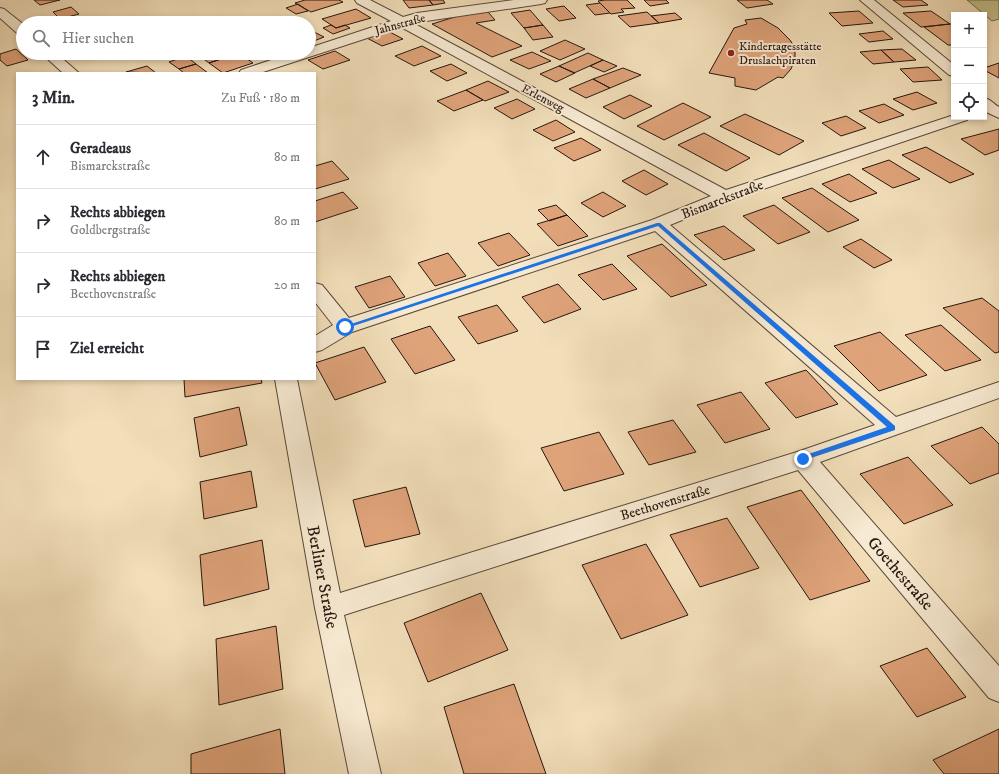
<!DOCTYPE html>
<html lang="de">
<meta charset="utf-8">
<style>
:root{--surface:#fff;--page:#f2f2f3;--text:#2b2b33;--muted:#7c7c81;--line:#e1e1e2}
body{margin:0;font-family:"IM FELL DW Pica",serif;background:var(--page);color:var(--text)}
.controls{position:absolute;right:12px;top:12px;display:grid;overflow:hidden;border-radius:0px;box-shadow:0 2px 6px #0003}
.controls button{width:36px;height:36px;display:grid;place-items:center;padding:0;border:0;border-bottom:1px solid var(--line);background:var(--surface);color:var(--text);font:20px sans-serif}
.stop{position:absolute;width:12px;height:12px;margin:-9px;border:3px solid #1a73e8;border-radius:50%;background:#fff}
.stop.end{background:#1a73e8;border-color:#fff;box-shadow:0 1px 4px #0008}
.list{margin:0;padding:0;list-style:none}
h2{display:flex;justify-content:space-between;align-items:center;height:52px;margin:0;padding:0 16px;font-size:17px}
h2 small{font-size:13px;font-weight:400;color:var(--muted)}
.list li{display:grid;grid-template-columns:26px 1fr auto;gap:12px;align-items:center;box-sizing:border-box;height:64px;padding:0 16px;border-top:1px solid var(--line)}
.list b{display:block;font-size:15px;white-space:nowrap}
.list p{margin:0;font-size:13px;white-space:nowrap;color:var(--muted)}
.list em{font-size:13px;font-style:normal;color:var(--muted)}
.icon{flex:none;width:22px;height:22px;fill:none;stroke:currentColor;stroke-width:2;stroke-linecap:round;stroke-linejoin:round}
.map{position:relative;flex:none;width:999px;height:774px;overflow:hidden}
.search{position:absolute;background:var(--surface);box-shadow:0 2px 6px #0003;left:16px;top:16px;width:300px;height:44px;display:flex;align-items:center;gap:10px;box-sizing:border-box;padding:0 14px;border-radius:22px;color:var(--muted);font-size:15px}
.panel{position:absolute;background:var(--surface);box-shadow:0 2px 6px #0003;left:16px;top:72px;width:300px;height:308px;border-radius:0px}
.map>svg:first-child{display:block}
</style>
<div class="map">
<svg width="999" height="774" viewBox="0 0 999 774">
<rect width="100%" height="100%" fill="#f2dfba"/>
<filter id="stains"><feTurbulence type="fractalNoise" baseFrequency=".005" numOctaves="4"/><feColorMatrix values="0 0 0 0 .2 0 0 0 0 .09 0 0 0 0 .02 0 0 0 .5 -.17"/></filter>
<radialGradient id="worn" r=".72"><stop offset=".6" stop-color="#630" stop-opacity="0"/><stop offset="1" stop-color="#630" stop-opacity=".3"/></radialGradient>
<path fill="#c2c08a" stroke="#756b4c" d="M967,0H999V19L992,21Z"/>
<path fill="#dfa37a" stroke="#28160f" d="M34,0H60L40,5Z
M305,0H339L343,2L311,12L295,3Z
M403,0H429L433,5L409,8Z
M429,0H443L445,3L433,5Z
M605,0H627L635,8L621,9L624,12L611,14L598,1Z
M644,0H666L669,3L650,6Z
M737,0H767L773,4L747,8Z
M893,0H921L928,5L903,7Z
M600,3L610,13L595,15L586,5Z
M298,4L308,11L296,14L286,8Z
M564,6L576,18L559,21L546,9Z
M71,7L79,14L60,19L53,12Z
M356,9L371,18L336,28L322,19Z
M530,10L543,25L524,28L511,13Z
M859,11L873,23L842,26L829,13Z
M931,11L950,24L921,27L903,13Z
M488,12L495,20L476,23L522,46L492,57L432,24L458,16Z
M647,12L659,23L630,27L618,16Z
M675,13L682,19L659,23L651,16Z
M761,18L778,28L790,40L795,48V59L791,69L783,78L778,77L756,90L735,86V78L709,73L734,28L747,24L745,20Z
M950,24H954V45H948L924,27Z
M331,25L336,28L345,25L350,28L333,34L323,28Z
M543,25L553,37L533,40L524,28Z
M309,30H310L324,37L309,43Z
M386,30L403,39L382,46L365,37Z
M883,31L893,39L869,42L859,34Z
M565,40L585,49L560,60L540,51Z
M422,46L441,56L414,66L395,56Z
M16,49L28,60L7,66L0,60V54Z
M902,49L916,60L894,62L881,50Z
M881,50L894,62L873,64L860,52Z
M335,51L350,60L323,69L308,60Z
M532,52L551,61L529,69L510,60Z
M196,53H239L209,63Z
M239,53L253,63L223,73L209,63Z
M258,53H277L264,57Z
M588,53L603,60L574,73L559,66Z
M186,56L196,64L179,69L169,62Z
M603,60L617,66L604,72L590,66Z
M999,63V78L984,70V68Z
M196,64L208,73H184L179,69Z
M451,64L467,73L447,81L430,71Z
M147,66L156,73L126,72Z
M559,66L575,73L556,82L540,74Z
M928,67L942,80L913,82L900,69Z
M623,68L641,75L610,88L593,79Z
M593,79L610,88L586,98L569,89Z
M488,81L509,92L485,101L466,90Z
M466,90L483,100L454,111L437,101Z
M917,92L937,103L913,110L893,99Z
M630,95L652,106L624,119L603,107Z
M517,99L535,109L512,119L494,108Z
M683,103L711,117L664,140L637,126Z
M884,104L904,115L879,123L859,111Z
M745,114L804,141L779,155L720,126Z
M846,116L866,128L841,136L822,123Z
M556,120L575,132L553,141L533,130Z
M999,129V150L985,155L961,139Z
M704,133L750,158L726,171L678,145Z
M581,138L601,150L574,161L554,148Z
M926,147L974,174L950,183L902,155Z
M889,160L920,179L893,188L862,169Z
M332,161L349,179L315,189V166Z
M644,170L668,184L646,195L622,181Z
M849,174L877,193L850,202L822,184Z
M812,188L859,220L828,232L782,198Z
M343,192L358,208L315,222V201Z
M603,192L626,206L603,217L581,203Z
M556,205L567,215L549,221L538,210Z
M774,205L810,232L778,244L743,216Z
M567,215L588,236L558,246L537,224Z
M724,226L755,250L724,260L694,235Z
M509,233L530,255L498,266L478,243Z
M861,239L892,260L874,268L843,247Z
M662,244L707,285L671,297L627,256Z
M448,253L466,276L435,286L418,263Z
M612,264L637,289L603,300L578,275Z
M390,276L405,297L369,308L355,287Z
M558,284L581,309L544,323L522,297Z
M982,298L999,311V352L995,353L943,308Z
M497,305L518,331L478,344L458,317Z
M941,325L981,360L945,371L905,335Z
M430,326L455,360L415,374L391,339Z
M880,332L927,375L879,391L834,346Z
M364,347L386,382L335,400L315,363Z
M806,370L838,404L796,418L765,383Z
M184,379H261L262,383L185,397Z
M741,392L770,429L725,443L697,405Z
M239,407L247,445L200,457L194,418Z
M673,420L696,452L649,465L628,432Z
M982,427L999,444V473L970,484L931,446Z
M599,432L624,474L564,491L541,448Z
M908,457L953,505L904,524L860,474Z
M251,471L257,507L204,519L200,482Z
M406,487L420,534L365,547L353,500Z
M801,490L870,581L810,600L747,507Z
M727,518L759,568L700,587L670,535Z
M262,540L269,589L204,606L200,555Z
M646,544L688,615L621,639L582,565Z
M481,593L508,650L428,682L404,623Z
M276,626L283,689L219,705L216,639Z
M927,648L966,697L917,717L880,666Z
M514,684L546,774H464L444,707Z
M280,729L285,774H191V754Z
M999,729V774H944L933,760Z"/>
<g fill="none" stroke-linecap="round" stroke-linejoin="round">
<defs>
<path id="street" d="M355,0H370L403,17L417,13L514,0H547L545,3L541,4L413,23L726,190L954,115V117H970L967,120L731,200L670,225L896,417L999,382V398L820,462L999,666V702L989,698L798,470L344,615L381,774H349L315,608L275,379H297L340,593L797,452L875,425L655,231L352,332L322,350L315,352V336L333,325L315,302V283L322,285L349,318L652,220L711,196L401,27L260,73H239L241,70L292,53H309V48L391,21L357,3Z
M860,0H874L954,65V76L949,75Z
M0,8L4,9L23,24V35L18,34L0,18Z
M41,53H56L79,73H63Z
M984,98C991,99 993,104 999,107V118L984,111Z"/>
</defs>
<use href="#street" stroke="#5a483a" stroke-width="2"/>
<use href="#street" fill="#f7ead2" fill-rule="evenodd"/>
</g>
<path fill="#1a73e8" d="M657,223H660L895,426V430L805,460H800V457L887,427L658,226L347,328L342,327Z"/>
<circle fill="#8f2418" stroke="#f7ead2" stroke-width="1.5" cx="731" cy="53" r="4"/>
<g text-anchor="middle" stroke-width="4" stroke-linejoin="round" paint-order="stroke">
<g font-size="12" fill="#28160f" stroke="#f7ead2">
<text transform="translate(400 24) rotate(-15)" y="4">Jahnstraße</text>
<text transform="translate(543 98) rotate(28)" y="4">Erlenweg</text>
</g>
<g font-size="12" fill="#28160f" stroke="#f7ead2" text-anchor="start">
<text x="739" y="50">Kindertagesstätte<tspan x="739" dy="14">Druslachpiraten</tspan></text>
</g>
<g font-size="14" fill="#28160f" stroke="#f7ead2">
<text transform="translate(722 199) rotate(-21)" y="5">Bismarckstraße</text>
<text transform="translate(665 502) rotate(-17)" y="5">Beethovenstraße</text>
</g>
<g font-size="17" fill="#28160f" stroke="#f7ead2">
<text transform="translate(901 573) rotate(49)" y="6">Goethestraße</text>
<text transform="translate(323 577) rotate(79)" y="6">Berliner Straße</text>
</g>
</g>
<rect width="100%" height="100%" filter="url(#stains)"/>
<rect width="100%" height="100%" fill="url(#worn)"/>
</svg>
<div class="controls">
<button>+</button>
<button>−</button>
<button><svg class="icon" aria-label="locate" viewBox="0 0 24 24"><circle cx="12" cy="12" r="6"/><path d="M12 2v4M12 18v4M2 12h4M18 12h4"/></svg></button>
</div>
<div class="stop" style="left:345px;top:327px"></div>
<div class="stop end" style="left:803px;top:459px"></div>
<div class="search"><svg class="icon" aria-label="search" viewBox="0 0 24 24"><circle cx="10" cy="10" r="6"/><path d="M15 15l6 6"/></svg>Hier suchen</div>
<section class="panel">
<h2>3 Min.<small>Zu Fuß · 180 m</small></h2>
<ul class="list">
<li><svg class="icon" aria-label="ahead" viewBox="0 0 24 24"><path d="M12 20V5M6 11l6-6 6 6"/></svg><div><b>Geradeaus</b><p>Bismarckstraße</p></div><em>80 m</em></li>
<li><svg class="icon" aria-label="right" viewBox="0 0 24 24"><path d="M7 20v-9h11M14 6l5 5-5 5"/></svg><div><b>Rechts abbiegen</b><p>Goldbergstraße</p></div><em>80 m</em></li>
<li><svg class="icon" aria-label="right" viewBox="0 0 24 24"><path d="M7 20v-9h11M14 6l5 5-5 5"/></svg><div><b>Rechts abbiegen</b><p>Beethovenstraße</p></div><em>20 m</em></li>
<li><svg class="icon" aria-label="arrive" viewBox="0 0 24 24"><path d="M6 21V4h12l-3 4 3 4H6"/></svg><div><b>Ziel erreicht</b></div></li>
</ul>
</section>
</div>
